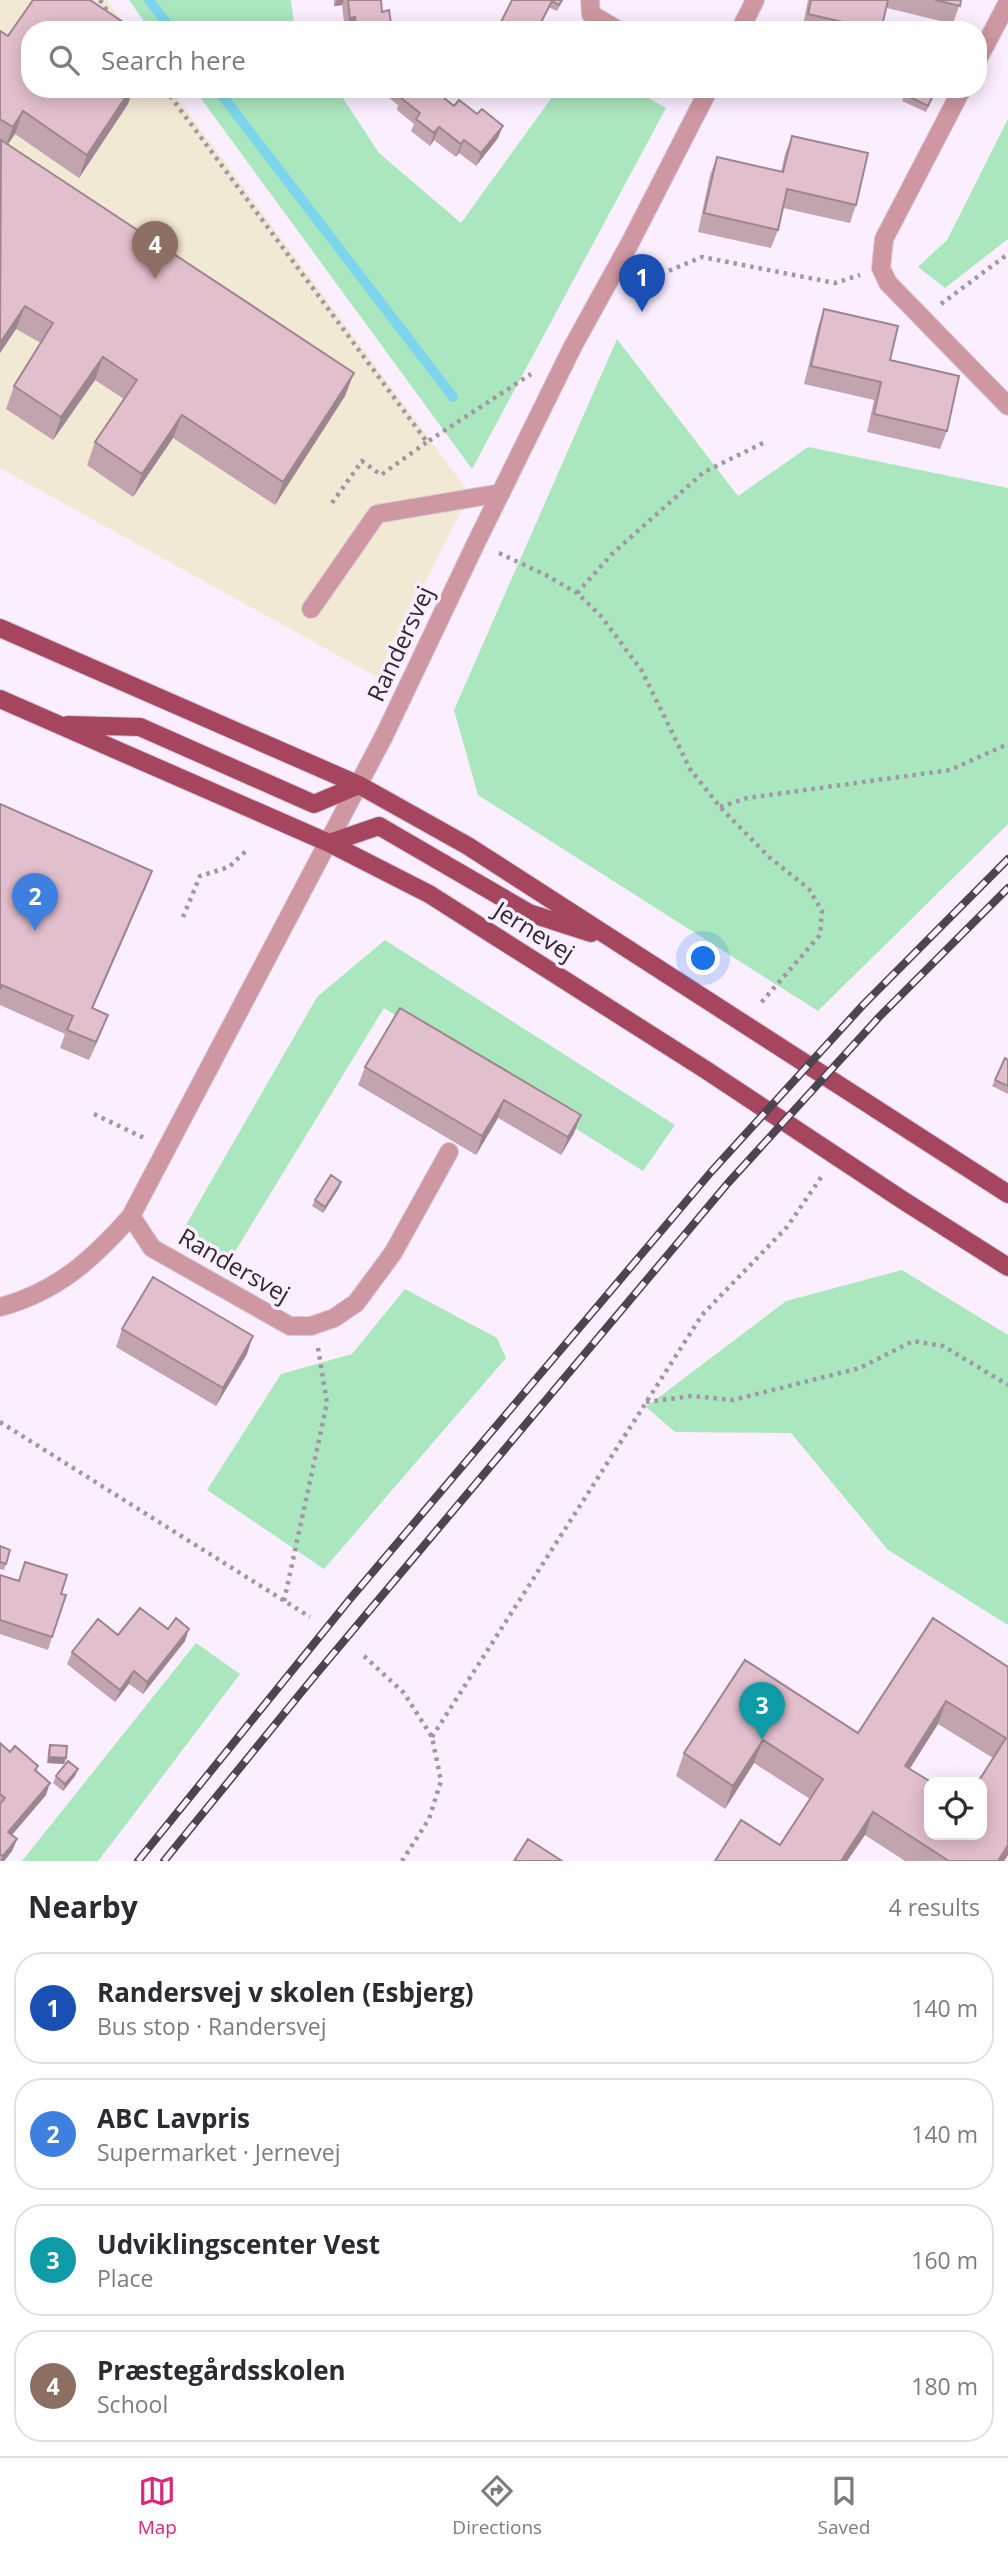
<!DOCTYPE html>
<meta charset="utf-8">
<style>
:root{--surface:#fff;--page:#f2f2f3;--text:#2b2b33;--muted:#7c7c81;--line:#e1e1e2;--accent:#db2777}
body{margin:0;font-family:"Open Sans",sans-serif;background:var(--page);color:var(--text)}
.controls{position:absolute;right:21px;bottom:21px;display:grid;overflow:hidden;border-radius:14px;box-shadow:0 4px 18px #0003}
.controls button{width:63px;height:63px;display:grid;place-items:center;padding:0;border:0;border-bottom:2px solid var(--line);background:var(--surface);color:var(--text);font:35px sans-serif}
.you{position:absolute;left:704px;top:959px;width:24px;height:24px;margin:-18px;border:5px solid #fff;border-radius:50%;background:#1a73e8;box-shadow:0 0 0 10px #1a73e833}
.badge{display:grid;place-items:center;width:46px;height:46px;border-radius:50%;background:var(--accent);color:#fff;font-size:23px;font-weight:700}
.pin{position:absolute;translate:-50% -58px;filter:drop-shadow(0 2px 4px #0008)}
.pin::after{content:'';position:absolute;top:37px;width:24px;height:21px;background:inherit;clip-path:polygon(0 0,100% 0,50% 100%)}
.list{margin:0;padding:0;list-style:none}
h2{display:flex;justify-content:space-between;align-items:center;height:91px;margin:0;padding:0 28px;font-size:30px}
h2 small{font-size:23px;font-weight:400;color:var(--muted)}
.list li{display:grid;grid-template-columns:46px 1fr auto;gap:21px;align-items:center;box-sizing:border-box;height:112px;margin:0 14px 14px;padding:0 14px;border:2px solid var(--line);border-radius:28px}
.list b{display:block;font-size:26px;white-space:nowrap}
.list p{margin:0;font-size:23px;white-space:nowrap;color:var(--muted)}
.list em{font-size:23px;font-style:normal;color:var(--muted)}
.icon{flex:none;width:38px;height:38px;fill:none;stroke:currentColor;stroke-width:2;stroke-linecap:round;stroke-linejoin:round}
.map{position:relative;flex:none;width:1008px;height:1861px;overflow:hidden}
.search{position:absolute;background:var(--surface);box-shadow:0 4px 18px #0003;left:21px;right:21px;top:21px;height:77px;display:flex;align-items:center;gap:18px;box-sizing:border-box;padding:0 24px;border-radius:28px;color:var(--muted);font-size:26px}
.sheet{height:595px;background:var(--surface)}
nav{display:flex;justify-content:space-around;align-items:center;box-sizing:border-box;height:98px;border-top:2px solid var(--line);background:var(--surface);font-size:19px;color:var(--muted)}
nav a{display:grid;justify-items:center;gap:4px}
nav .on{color:var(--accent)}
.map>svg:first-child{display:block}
</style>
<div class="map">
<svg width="1008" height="1861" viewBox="0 0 1008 1861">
<rect width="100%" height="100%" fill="#fbeeff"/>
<path fill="#f2e9d4" d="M0,0H107L127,30H30V89H171L470,494L377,677L0,468Z"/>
<path fill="#aae7bf" d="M129,0H291L294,24L298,30H150Z
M194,89H337L379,153L461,223L558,89H632L666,108L472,469Z
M1008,119V239L945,288L918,267L947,240Z
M617,339L738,496L808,447L1008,488V824L818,1011L478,795L454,710Z
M385,940L675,1125L643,1171L384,1008L228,1263L179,1237L317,997Z
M902,1270L1008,1335V1625L888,1550L791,1433L675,1432L646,1407L786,1301Z
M405,1289L497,1338L506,1358L324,1569L207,1490L281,1374L352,1354Z
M196,1643L240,1674L112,1843L98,1861H22Z"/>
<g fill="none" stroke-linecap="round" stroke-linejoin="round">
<path stroke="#7dd5ed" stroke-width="10" d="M149,0L172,30
M217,89L453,397"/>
<defs>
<path id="minor" d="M590,0L591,14L618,30
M740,30L755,0
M978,59L1008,2
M962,89L884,239L881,268L888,283L1008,406
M311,609L377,514L501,493
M131,1216L152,1248L290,1326H311L334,1318L356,1303L393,1253L449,1152
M0,1307C57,1292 93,1259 131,1216L384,736L476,543L573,346L630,243L709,89"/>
<path id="major" d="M0,628L359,785L468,846L1008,1194
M0,699L329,843L429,894L706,1070L904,1201L1008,1267
M68,725L140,727L314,804L359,785
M329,843L379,826L529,913L591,933"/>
</defs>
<use href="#minor" stroke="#d6cada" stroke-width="20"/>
<use href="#major" stroke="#d6cada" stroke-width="20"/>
<path stroke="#a196a4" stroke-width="4.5" stroke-dasharray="3.5 5" stroke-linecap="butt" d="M100,0L110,15
M165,89L427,442L531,374
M661,274L702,257L835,283L860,275
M941,304L1008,254
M332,503L362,461L381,475L427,442
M499,553L546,575L577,593L601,616L642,671L690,769L720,807L769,857L809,889L822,911L820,935L759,1005
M577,593L612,554L704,472L763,443
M720,807L747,798L950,770L1008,744
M183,917L200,876L229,867L247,850
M94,1114L144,1138
M646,1402L692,1396L733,1400L860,1368L913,1341L943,1346L1008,1385
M0,1422L310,1617
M284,1601L327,1403L318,1348
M364,1656L404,1693L432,1737L441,1781L429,1819L402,1861
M432,1737L702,1315L787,1227L822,1176"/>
<use href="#minor" stroke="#ce97a1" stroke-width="18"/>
<use href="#major" stroke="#a5455e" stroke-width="18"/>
<defs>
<path id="rail" d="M138,1861L350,1599L711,1172L863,1005L1008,859
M164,1861L317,1673L728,1183L880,1016L1008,888"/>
</defs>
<use href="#rail" stroke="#4c444f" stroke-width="8"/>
<use href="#rail" stroke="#fbeeff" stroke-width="5" stroke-dasharray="16" stroke-linecap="butt"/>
</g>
<path fill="#c2a4af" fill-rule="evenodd" d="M334,0H381L382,12L392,30H345L342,5L334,6Z
M512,0H563L557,11L550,8Z
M808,0H961L953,24L887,8L881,30H802Z
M0,31L30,89H133L128,104L79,178L15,134L8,144L345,396L275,505L173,438L133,497L87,465L95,442L124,399L95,380L53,440L6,409L14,386L41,343L16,329L0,353Z
M378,89H441L439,94L498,138L476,166L459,153L456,157L434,140L430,146L411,131L414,124L397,110L398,105Z
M907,89H937L926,112L902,101Z
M792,136L856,205L850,223L783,208L778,230L771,248L698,232L710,175L717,157L781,172L785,154Z
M824,309L947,431L940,449L867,432L874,400L804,384L818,327Z
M0,804L152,871L145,889L93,1008L108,1015L89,1060L60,1048L65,1034L0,1005Z
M1008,1060V1094L992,1086L995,1080Z
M365,1067L581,1115L574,1133L561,1155L498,1118L476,1155L358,1085Z
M341,1182L339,1188L323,1213L312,1206L315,1200Z
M122,1329L247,1354L216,1406L116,1347Z
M0,1546L10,1550L4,1570L0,1569Z
M25,1562L61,1594L52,1637L48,1650L0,1634V1575L19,1581Z
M168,1629L185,1641L143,1694L129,1684L115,1702L67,1664L72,1652L118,1635Z
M745,1660L858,1733L1008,1667V1855L1004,1861H905L865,1835L847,1861H715L780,1845L810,1799L754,1763L725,1809L676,1776L684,1753ZM938,1724L993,1758L982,1835L909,1769Z
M0,1743L10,1752L38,1766L36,1771L46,1795L12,1835L17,1839L12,1851L4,1861H0Z
M50,1745L66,1758L64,1764L47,1763L48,1751Z
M78,1769L75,1776L63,1791L53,1783L56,1776Z"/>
<path fill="#9e868f" d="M337,0H344L342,5L334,6Z
M355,17L351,29L346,30L350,18Z
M131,89H133L128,104L79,178L87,155Z
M23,111L15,134L4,150L13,127Z
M503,126L498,138L476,166L481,153Z
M439,127L434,140L430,146L434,133Z
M464,140L459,153L456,157L461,144Z
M25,306L16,329L0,353V343Z
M103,357L95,380L53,440L61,417Z
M354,373L345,396L275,505L283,482Z
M182,415L173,438L133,497L142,474Z
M152,871L145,889L85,1026L92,1008Z
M108,1015L101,1033L89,1060L96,1042Z
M504,1100L498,1118L476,1155L482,1136Z
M581,1115L574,1133L561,1155L568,1137Z
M341,1182L339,1188L323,1213L325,1207Z
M253,1336L247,1354L216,1406L223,1388Z
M189,1629L185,1641L143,1694L147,1682Z
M134,1671L129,1684L115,1702L120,1690Z
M946,1701L938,1724L897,1789L905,1766Z
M763,1740L754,1763L725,1809L733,1786Z
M49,1757L66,1758L64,1764L47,1763Z
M78,1769L75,1776L63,1791L65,1784Z
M50,1783L46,1795L4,1844L8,1832Z
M873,1812L865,1835L847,1861H841Z
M17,1839L12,1851L4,1861H1L3,1856Z
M1008,1845V1855L1004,1861H998Z"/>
<path fill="#e2bfcc" stroke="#9e868f" stroke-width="2" fill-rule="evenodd" d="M33,0H90L123,22L118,30H30V89H131L87,155L23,111L13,127L0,119V31L8,36Z
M348,0H381L382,12L389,10L392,30H357L355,17L350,18Z
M512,0H562L559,5L552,1L537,30H497Z
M811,0H888L881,30H877L808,14Z
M935,0H961L960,6Z
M399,89H440L438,93L454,106L459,100L477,114L482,109L503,126L481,153L464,140L461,144L439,127L434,133L416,119L420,113L401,98L404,93Z
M907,89H936L928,106L904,94Z
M792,136L868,153L856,205L787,189L778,230L704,213L717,157L783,172Z
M1,140L354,373L283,482L182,415L142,474L95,442L137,380L103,357L61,417L14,386L53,323L25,306L0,343Z
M824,309L898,326L890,360L959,376L947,431L874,414L881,382L811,366Z
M0,804L152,871L92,1008L108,1015L96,1042L67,1030L73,1016L2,985L0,989Z
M400,1008L581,1115L568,1137L504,1100L482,1136L365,1067Z
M1005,1058L1008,1060V1086L995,1080Z
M331,1175L341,1182L325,1207L315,1200Z
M153,1277L253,1336L223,1388L122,1329Z
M0,1546L10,1550L6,1564L0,1562Z
M25,1562L67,1575L61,1594L66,1595L52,1637L0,1620V1575L19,1581Z
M140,1608L168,1629L176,1618L189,1629L147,1682L134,1671L120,1690L72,1652L98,1619L118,1635Z
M933,1618L1008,1667V1845L998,1861H949L873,1812L841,1861H715L741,1820L780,1845L823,1779L763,1740L733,1786L684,1753L745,1660L858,1733ZM946,1701L1006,1738L978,1782H982V1835H929V1782H931L905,1766Z
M0,1743L10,1752L15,1746L38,1766L35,1770L50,1783L8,1832L17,1839L3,1856L0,1854V1804L5,1798L0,1794Z
M50,1745L67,1746L66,1758L49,1757Z
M68,1761L78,1769L65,1784L56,1776Z
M528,1839L562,1861H514Z"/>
<g text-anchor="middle" stroke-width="7" stroke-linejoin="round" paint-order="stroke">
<g font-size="24" fill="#302832" stroke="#fbeeff">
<text transform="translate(401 644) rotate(-65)" y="8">Randersvej</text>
<text transform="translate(534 932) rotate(32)" y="8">Jernevej</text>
<text transform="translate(234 1266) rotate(30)" y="8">Randersvej</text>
</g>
</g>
</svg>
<div class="controls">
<button><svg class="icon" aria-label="locate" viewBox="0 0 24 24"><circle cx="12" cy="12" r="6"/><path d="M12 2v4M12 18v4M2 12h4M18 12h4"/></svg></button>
</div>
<div class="you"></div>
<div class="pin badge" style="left:642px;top:312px;background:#1a4fb4">1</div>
<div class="pin badge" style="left:35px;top:931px;background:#3f7fe0">2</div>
<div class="pin badge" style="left:762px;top:1740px;background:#0f9aa8">3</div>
<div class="pin badge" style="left:155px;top:279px;background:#8d6e63">4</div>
<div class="search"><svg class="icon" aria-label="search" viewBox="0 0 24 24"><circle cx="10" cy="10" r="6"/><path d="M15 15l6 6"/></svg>Search here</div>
</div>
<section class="sheet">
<h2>Nearby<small>4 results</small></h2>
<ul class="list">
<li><span class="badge" style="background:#1a4fb4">1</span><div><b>Randersvej v skolen (Esbjerg)</b><p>Bus stop · Randersvej</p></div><em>140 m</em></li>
<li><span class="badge" style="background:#3f7fe0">2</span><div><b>ABC Lavpris</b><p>Supermarket · Jernevej</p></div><em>140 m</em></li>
<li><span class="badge" style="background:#0f9aa8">3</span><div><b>Udviklingscenter Vest</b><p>Place</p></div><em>160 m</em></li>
<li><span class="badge" style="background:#8d6e63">4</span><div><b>Præstegårdsskolen</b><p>School</p></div><em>180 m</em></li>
</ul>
</section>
<nav>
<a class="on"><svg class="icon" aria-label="map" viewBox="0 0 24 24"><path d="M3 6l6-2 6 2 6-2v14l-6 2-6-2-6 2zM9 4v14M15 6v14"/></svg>Map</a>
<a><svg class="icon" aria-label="directions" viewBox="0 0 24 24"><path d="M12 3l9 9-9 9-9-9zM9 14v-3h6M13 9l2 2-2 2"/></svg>Directions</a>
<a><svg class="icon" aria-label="saved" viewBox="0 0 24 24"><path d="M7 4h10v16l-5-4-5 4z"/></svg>Saved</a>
</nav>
